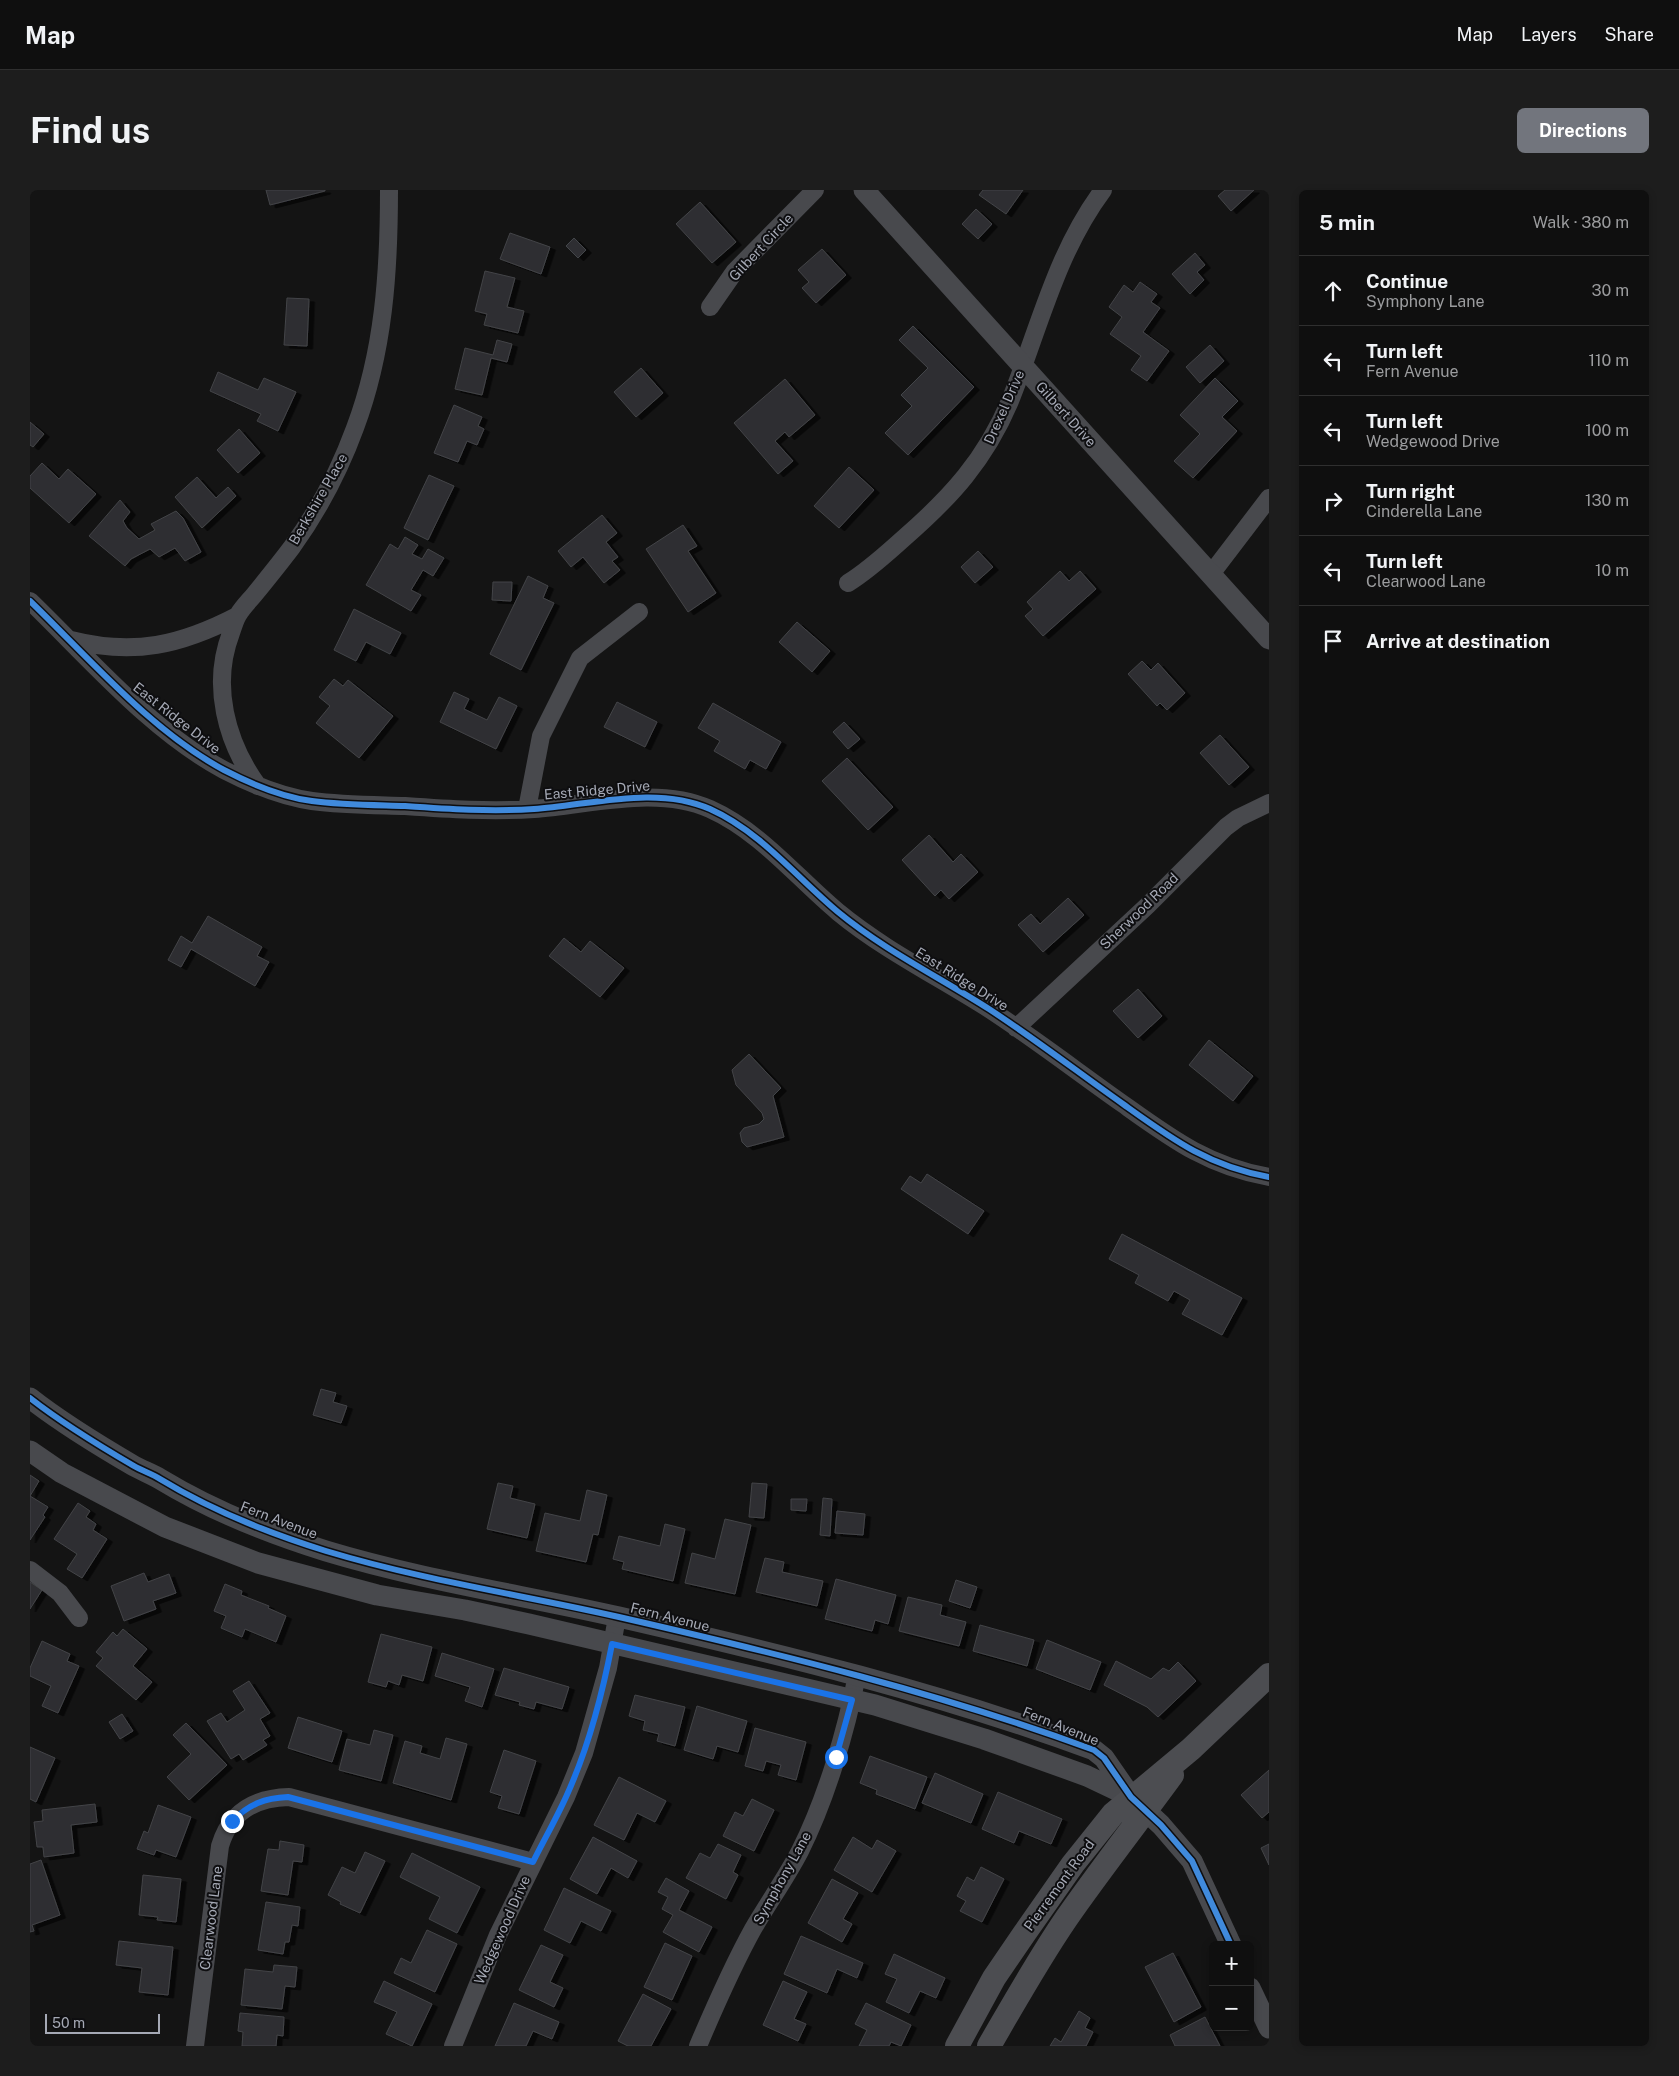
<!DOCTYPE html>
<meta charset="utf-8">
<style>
:root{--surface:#0f0f0f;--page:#1d1d1d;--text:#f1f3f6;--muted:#9b9c9e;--line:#2f2f2f;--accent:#72757d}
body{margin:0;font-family:"Public Sans",sans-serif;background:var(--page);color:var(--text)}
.controls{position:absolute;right:15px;bottom:15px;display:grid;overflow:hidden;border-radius:8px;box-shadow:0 2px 8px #0003}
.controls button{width:45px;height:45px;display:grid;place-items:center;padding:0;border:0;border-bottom:1px solid var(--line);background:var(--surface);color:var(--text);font:25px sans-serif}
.scale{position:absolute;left:15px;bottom:12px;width:115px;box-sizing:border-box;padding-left:5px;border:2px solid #a5a9b5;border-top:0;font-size:14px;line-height:18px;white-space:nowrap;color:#a5a9b5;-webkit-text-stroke:4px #0e0e10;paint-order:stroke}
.stop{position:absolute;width:15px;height:15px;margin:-11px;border:4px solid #1a73e8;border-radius:50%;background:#fff}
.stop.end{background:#1a73e8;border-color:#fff;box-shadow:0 1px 5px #0008}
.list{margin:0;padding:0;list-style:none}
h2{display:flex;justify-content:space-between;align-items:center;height:65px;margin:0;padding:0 20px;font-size:21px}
h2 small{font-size:16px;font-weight:400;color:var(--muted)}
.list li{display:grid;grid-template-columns:32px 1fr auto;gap:15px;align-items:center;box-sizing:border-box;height:70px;padding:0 20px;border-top:1px solid var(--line)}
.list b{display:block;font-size:19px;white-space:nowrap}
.list p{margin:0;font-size:16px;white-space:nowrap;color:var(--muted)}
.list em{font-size:16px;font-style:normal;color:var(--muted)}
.icon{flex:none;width:28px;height:28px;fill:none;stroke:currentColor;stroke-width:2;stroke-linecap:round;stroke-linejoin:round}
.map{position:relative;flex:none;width:1239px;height:1856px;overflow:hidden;border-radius:8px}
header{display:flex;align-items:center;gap:30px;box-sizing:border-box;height:70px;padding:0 25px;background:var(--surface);border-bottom:1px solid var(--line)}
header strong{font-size:24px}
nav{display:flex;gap:28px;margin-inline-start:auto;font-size:18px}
.intro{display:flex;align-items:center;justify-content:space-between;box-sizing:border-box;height:120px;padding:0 30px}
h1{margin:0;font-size:35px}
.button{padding:12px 22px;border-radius:8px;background:var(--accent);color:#fff;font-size:18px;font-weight:700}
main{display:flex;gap:30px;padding:0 30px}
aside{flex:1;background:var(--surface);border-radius:8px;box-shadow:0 2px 8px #0003}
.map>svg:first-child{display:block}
</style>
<header>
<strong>Map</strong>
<nav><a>Map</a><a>Layers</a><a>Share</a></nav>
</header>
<div class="intro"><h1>Find us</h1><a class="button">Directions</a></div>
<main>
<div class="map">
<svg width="1239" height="1856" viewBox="0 0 1239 1856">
<defs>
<filter id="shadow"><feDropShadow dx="5.5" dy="3" stdDeviation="0" flood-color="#0009"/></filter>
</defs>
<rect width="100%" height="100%" fill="#141414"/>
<path fill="#2e2e30" stroke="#434448" filter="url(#shadow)" d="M236,0H295V1L240,15Z
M953,0H993L976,24L949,5Z
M1195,0H1224L1201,21L1188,6Z
M670,12L706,52L682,73L646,34Z
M946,19L962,34L948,49L932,34Z
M480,43L520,57L511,84L470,69Z
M544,48L556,60L548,68L536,56Z
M792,59L816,85L786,113L772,98L779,92L768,80Z
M1165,63L1175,75L1167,82L1174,90L1160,104L1142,84Z
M455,81L485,88L477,117L494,121L488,143L454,135L457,124L445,121Z
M1110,92L1127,104L1121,112L1130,118L1113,142L1139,161L1117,191L1101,180L1111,166L1080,144L1092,127L1079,117L1094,95L1103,102Z
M257,108L279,109L277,156L254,155Z
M883,136L944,197L878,265L855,243L882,216L871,205L898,178L869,150Z
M467,150L482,154L477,172L461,168L452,205L425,199L435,158L463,165Z
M1180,155L1194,171L1170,193L1156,177Z
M611,178L633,203L606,227L584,202Z
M188,182L228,200L234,188L266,202L248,241L227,231L231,224L180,201Z
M1185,188L1208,211L1192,227L1207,241L1163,288L1144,271L1170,244L1150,225Z
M755,189L785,225L759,247L755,242L745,251L763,271L748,284L704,233Z
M424,215L452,227L448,236L454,239L447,255L437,251L428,272L404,263Z
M0,232L14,244L3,257L0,255Z
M209,239L230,263L208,283L187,260Z
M12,273L29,289L38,279L66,304L39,333L0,298V286Z
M819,277L844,300L809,338L784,316Z
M399,285L424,296L398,350L374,338Z
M167,287L186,308L198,297L206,306L172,338L145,307Z
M90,310L100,322L93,331L97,338L109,349L125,340L121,334L146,321L153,328L171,362L155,371L145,358L129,367L120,359L101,369L95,376L59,346Z
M572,325L587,343L576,352L588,367L582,371L590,380L574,393L553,367L541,377L528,361Z
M653,335L667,356L658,361L686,403L658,422L616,359Z
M375,347L388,355L382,364L392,369L398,359L414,368L403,386L393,380L381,400L391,405L381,421L336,395L360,354L368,359Z
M948,361L963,377L945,393L931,377Z
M1030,381L1039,391L1050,381L1066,399L1013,446L995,426L1003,419L997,412Z
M498,386L518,396L513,408L524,413L491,480L460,464Z
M463,392H482L481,411L462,410Z
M324,419L371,443L360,464L336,452L326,471L304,460Z
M767,432L800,461L782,482L749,452Z
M1112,471L1121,480L1128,473L1155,503L1137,520L1130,513L1127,516L1098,484Z
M304,489L313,496L318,490L363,526L329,568L286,533L300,516L289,507Z
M424,502L439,509L434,519L457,530L469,507L487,516L466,559L410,532Z
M587,512L627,532L615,557L574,537Z
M683,513L751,552L736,579L720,570L715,579L684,561L690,551L668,538Z
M814,532L830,549L818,559L803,542Z
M1190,545L1219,577L1199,595L1170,563Z
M817,568L863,617L838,640L792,591Z
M899,645L923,672L931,664L948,682L919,709L911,700L905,706L872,670Z
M1038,708L1054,725L1013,762L988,735L1001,724L1010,734Z
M178,726L232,757L227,766L239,772L225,796L161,759L151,777L138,770L151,746L162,753Z
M534,748L551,762L560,751L594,778L570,807L519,766Z
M1108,799L1132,826L1108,848L1083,821Z
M1179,850L1223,886L1203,911L1159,875Z
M719,864L751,898L743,906L754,947L717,957L712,952L710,943L714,938L729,934L734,929L732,923L706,895L702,880Z
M897,984L954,1021L938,1044L871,999L880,986L891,993Z
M1092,1044L1212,1108L1192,1145L1152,1124L1160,1110L1144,1101L1138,1111L1105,1093L1109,1085L1079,1069Z
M291,1199L306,1203L303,1212L317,1216L311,1233L283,1225Z
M0,1285L9,1291L0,1306Z
M468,1293L483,1296L480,1308L505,1314L497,1348L457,1339Z
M722,1293L737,1294L734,1328L719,1327Z
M557,1300L577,1305L568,1345L563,1344L556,1372L506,1361L515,1323L550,1331Z
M0,1306L18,1317L13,1325L15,1327L0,1350Z
M793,1308L802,1309L800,1346L790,1345Z
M761,1309H777L776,1321L761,1320Z
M48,1313L60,1321L56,1327L66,1334L63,1340L77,1349L52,1388L37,1379L47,1364L24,1349Z
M807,1321L835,1324L833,1345L805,1343Z
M695,1329L721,1335L705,1404L655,1393L662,1363L685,1369Z
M635,1334L655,1339L643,1391L592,1379L594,1372L583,1369L589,1346L630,1356Z
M735,1368L754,1372L752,1382L793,1391L787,1416L726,1402Z
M114,1383L118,1392L139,1384L146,1403L123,1411L126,1419L94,1431L81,1396Z
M806,1389L866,1405L858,1434L845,1430L842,1441L795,1429Z
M926,1390L947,1397L940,1418L919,1411Z
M0,1392L12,1400L0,1419Z
M195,1394L212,1401L211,1405L239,1416L238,1418L256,1426L246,1452L215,1439L212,1447L191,1438L196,1426L184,1421Z
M878,1407L912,1415L910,1425L936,1432L929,1456L869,1441Z
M950,1435L1004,1450L997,1476L943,1461Z
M93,1439L117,1459L103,1476L122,1492L106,1510L66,1476L73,1468L66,1462L83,1442L87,1446Z
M351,1444L402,1457L393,1491L372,1485L369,1495L358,1491L356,1497L338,1492Z
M1017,1450L1071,1472L1060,1500L1006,1479Z
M12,1451L40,1464L37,1471L49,1476L28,1523L12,1516L21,1496L0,1486V1478Z
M412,1463L464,1479L452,1517L435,1511L440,1497L405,1486Z
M1086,1471L1121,1489L1133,1478L1139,1481L1148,1472L1166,1491L1128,1527L1117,1517L1074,1495Z
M474,1478L539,1497L532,1519L506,1512L504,1519L489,1515L490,1512L465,1505Z
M219,1491L240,1523L230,1529L240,1546L233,1550L237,1555L213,1570L209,1564L201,1569L177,1531L191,1523L197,1532L215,1520L203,1501Z
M605,1505L655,1517L645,1556L627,1551L629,1544L613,1540L615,1531L599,1526Z
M667,1516L717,1531L708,1562L687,1556L683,1569L654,1560Z
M92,1524L103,1541L90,1549L79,1532Z
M268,1527L312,1541L302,1572L258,1558Z
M156,1533L197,1575L159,1610L137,1587L161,1564L143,1545Z
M725,1538L776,1552L766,1590L748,1585L751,1575L736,1571L733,1581L715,1576Z
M344,1540L363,1545L351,1591L309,1580L317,1549L340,1555Z
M416,1548L437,1554L421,1610L363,1593L375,1551L392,1556L390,1563L410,1569Z
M0,1557L25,1568L6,1612L0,1609Z
M474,1560L506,1571L489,1624L468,1618L472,1606L460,1602Z
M840,1566L897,1587L885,1619L846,1604L847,1600L830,1593Z
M1239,1580V1622L1232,1628L1211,1605Z
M905,1583L953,1604L941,1633L892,1613Z
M589,1587L636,1611L625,1632L607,1623L594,1650L564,1635Z
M968,1602L1032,1629L1021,1654L989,1641L984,1653L952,1639Z
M722,1609L744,1620L724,1661L693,1646L705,1622L713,1626Z
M65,1614L67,1632L41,1635L44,1663L14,1667L13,1657H7L4,1632L13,1631L12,1620Z
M128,1615L161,1627L146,1667L126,1660L124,1665L107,1659L114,1641L118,1643Z
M563,1647L607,1671L598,1688L581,1678L567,1704L540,1689Z
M823,1647L842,1659L847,1650L866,1661L842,1702L804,1680Z
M250,1651L274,1655L272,1672L263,1671L258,1705L231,1701L238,1659L249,1660Z
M688,1654L711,1665L703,1682L708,1685L696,1709L656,1688L670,1663L680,1668Z
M1239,1654V1675L1231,1658Z
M335,1662L355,1671L330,1723L310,1714L311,1712L298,1705L312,1677L325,1683Z
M382,1663L450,1697L427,1743L399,1729L410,1707L370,1687Z
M11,1670L30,1725L2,1735L4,1741L0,1742V1674Z
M951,1677L974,1689L952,1732L930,1721L936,1711L927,1706L937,1687L944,1691Z
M113,1685L151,1689L146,1732L127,1730L128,1727L109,1725Z
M636,1688L659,1701L649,1720L682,1737L669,1762L633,1742L643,1725L632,1719L638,1707L628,1702Z
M802,1689L828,1703L813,1729L822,1734L812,1752L778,1733Z
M534,1698L581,1721L571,1741L551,1731L540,1753L514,1740Z
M236,1712L270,1717L268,1736L262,1735L259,1752H255L253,1764L228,1760Z
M397,1740L427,1754L405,1802L364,1783L371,1768L381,1773Z
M771,1746L833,1773L827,1788L807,1779L797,1803L754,1784Z
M89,1751L143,1757L138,1805L109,1802L112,1778L86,1775Z
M635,1753L662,1766L642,1810L614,1797Z
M511,1755L533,1765L520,1792L533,1798L524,1817L489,1800Z
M1143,1763L1171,1817L1144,1832L1115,1777Z
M864,1764L915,1788L906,1808L890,1801L879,1823L856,1812L867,1789L855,1784Z
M244,1775L267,1777L265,1797L255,1796L252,1819L211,1815L215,1779L243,1782Z
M354,1791L402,1814L382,1856L356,1844L367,1822L344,1812Z
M753,1791L777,1802L764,1829L776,1834L768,1851L733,1835Z
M613,1804L641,1819L621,1856H598L588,1851Z
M484,1813L529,1832L522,1849L503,1841L496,1856H465Z
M836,1813L881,1835L871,1856L861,1852L859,1856H829L837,1840L825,1834Z
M1049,1821L1060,1828L1055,1838L1063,1842L1056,1856H1020L1025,1848L1031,1852Z
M210,1823L254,1827L253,1846L247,1845L246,1856H212L213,1842L208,1841Z
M1175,1827L1190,1856H1145L1140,1845Z"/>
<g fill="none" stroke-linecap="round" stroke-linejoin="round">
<path stroke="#48494d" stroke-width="18" d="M680,117L705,81L785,0
M1181,384L1239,308
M818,393C839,380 856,364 874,348C921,307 955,270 980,211C1009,139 1026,63 1073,0
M0,411C59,468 121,541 194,580C221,594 252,607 282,611C312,615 344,615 375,616C417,619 461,622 504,619C560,615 627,595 680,619C731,642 766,687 808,722C854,760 909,787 959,819C1005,849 1049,883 1093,914C1142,949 1178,976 1239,987
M41,450C104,466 151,455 207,426
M228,596C196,552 181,495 201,443C203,437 205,430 208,425C212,418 219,411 224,405C237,389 250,373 262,357C288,321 310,279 325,238C354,161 359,81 359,0
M497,619L511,546L550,468L609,422
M986,838L1118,715L1196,637L1208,628L1239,613
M0,1380L30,1403L49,1428
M165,1856L190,1656C200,1622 224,1608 259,1607L503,1672
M423,1856L468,1745L536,1607L554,1563L578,1478L587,1427
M668,1856C685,1816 702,1777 723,1739C738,1713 756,1688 770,1661C796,1609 816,1542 827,1485"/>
<path stroke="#48494d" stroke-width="21" d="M834,0L1239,449
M0,1208C33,1234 68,1255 104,1276C113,1281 122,1284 130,1289C181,1320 238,1343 296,1361C392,1390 492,1405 589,1427C750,1464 910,1503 1064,1560L1074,1568L1101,1607L1131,1635L1162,1671L1201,1755
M0,1261L32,1283L135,1337L228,1373L347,1405L435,1420L499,1434L845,1515L954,1549L1057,1586L1099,1606
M1220,1798L1239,1838"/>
<path stroke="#4c4d51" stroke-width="24" d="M927,1856L964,1788L994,1744L1043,1674L1083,1624L1161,1559L1239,1485
M959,1856C984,1813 1008,1770 1036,1729C1070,1680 1107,1633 1142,1585"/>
<defs>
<path id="cycleway" d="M0,411C59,468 121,541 194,580C221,594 252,607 282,611C312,615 344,615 375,616C417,619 461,622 504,619C560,615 627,595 680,619C731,642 766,687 808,722C854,760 909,787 959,819C1005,849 1049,883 1093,914C1142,949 1178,976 1239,987
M0,1208C33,1234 68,1255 104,1276C113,1281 122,1284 130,1289C181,1320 238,1343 296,1361C392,1390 492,1405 589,1427C750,1464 910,1503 1064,1560L1074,1568L1101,1607L1131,1635L1162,1671L1201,1755"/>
</defs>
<use href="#cycleway" stroke="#0e0e10" stroke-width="9"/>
<use href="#cycleway" stroke="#408adc" stroke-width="6"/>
</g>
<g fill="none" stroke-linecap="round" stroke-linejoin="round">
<path stroke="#1a73e8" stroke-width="6" d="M202,1631C220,1614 234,1608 258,1607L503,1672C514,1650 526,1629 536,1607C558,1559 572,1506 582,1454L822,1510L806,1567"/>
</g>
<g text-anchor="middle" stroke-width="4" stroke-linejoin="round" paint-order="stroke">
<g font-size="14" fill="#a5a9b5" stroke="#0e0e10">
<text transform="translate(731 57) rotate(-47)" y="5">Gilbert Circle</text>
<text transform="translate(974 217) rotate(-66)" y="5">Drexel Drive</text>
<text transform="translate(1036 224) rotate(48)" y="5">Gilbert Drive</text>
<text transform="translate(288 309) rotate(-60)" y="5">Berkshire Place</text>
<text transform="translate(147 528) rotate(38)" y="5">East Ridge Drive</text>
<text transform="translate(567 600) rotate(-5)" y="5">East Ridge Drive</text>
<text transform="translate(1109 721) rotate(-44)" y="5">Sherwood Road</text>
<text transform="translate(932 789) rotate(32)" y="5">East Ridge Drive</text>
<text transform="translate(249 1330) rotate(21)" y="5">Fern Avenue</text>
<text transform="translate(640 1427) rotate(14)" y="5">Fern Avenue</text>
<text transform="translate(1031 1536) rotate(22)" y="5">Fern Avenue</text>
<text transform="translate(752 1688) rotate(-61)" y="5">Symphony Lane</text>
<text transform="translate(1029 1695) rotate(-54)" y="5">Pierremont Road</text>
<text transform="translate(181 1728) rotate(-83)" y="5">Clearwood Lane</text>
<text transform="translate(472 1740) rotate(-66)" y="5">Wedgewood Drive</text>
</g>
</g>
</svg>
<div class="controls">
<button>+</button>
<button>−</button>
</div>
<div class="scale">50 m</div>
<div class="stop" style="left:806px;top:1567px"></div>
<div class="stop end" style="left:202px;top:1631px"></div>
</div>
<aside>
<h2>5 min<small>Walk · 380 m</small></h2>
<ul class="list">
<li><svg class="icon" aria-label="ahead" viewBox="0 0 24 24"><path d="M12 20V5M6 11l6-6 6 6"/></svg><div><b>Continue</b><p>Symphony Lane</p></div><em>30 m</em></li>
<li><svg class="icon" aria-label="left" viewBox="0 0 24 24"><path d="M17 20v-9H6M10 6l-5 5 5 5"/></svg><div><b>Turn left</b><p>Fern Avenue</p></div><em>110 m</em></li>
<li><svg class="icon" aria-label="left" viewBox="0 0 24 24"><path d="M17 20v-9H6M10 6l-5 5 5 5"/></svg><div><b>Turn left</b><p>Wedgewood Drive</p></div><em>100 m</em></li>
<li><svg class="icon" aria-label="right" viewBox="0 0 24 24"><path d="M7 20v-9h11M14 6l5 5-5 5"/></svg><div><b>Turn right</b><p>Cinderella Lane</p></div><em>130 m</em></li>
<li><svg class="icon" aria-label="left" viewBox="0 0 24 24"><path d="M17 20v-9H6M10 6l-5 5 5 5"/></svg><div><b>Turn left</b><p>Clearwood Lane</p></div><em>10 m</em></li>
<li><svg class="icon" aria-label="arrive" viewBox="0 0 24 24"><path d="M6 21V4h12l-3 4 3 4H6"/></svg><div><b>Arrive at destination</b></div></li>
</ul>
</aside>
</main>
